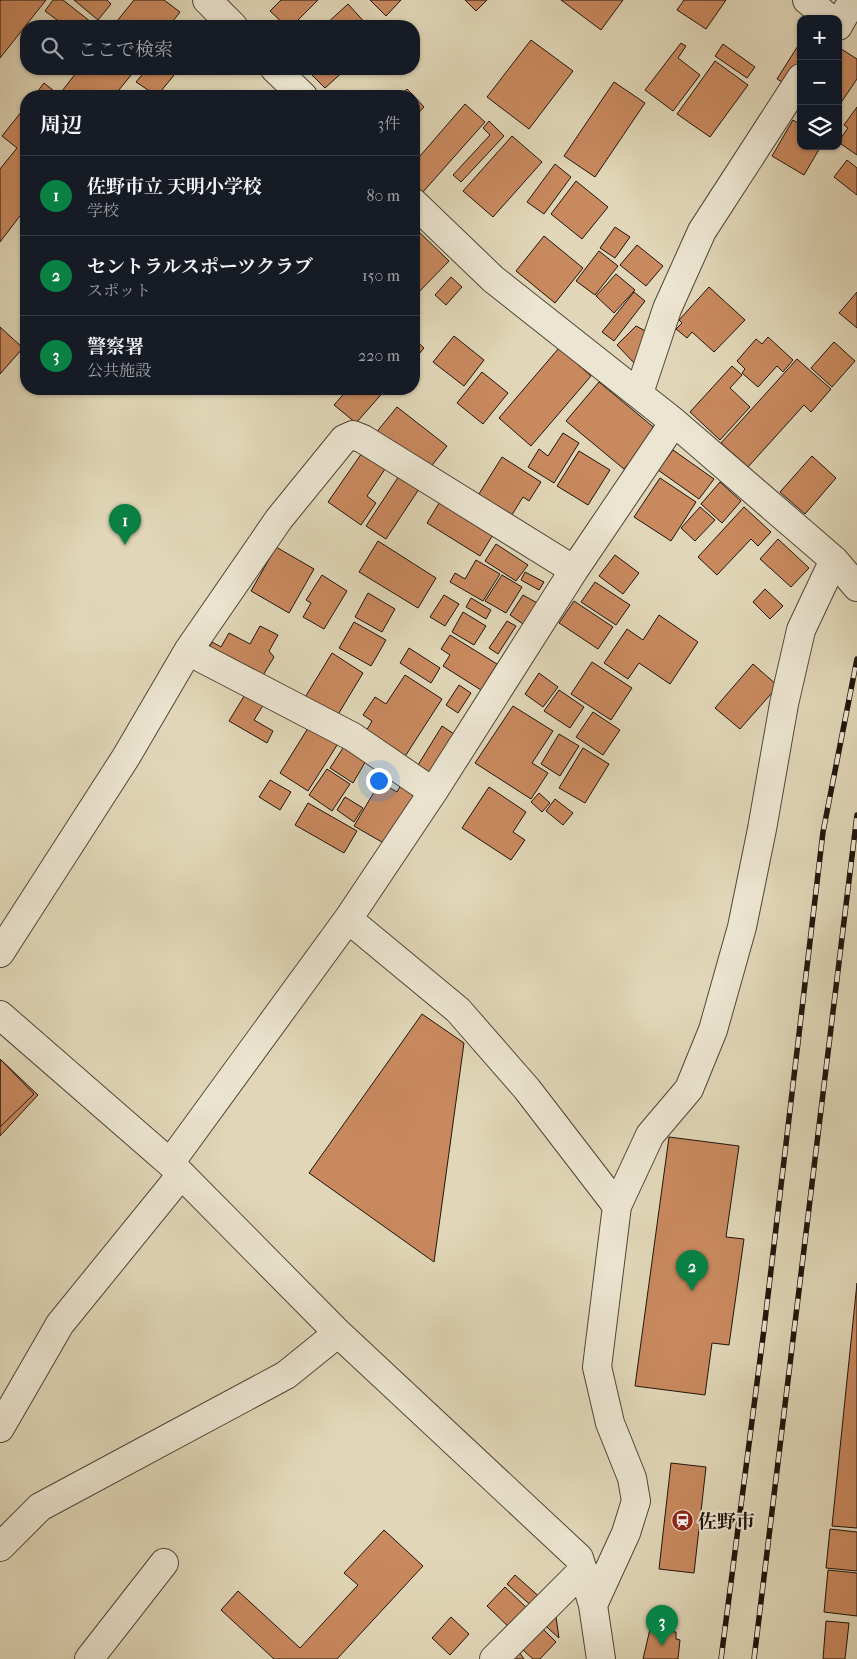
<!DOCTYPE html>
<html lang="ja">
<meta charset="utf-8">
<style>
:root{--surface:#171b24;--page:#242831;--text:#f1f3f6;--muted:#9ea1a6;--line:#363941;--accent:#0b8043}
body{margin:0;font-family:"IM FELL French Canon","Noto Serif JP",serif;background:var(--page);color:var(--text)}
.controls{position:absolute;right:15px;top:15px;display:grid;overflow:hidden;border-radius:10px;box-shadow:0 1px 4px #0004}
.controls button{width:45px;height:45px;display:grid;place-items:center;padding:0;border:0;border-bottom:1px solid var(--line);background:var(--surface);color:var(--text);font:25px sans-serif}
.you{position:absolute;left:378px;top:780px;width:18px;height:18px;margin:-12px;border:4px solid #fff;border-radius:50%;background:#1a73e8;box-shadow:0 0 0 8px #1a73e833}
.badge{display:grid;place-items:center;width:32px;height:32px;border-radius:50%;background:var(--accent);color:#fff;font-size:16px;font-weight:700}
.pin{position:absolute;translate:-50% -41px;filter:drop-shadow(0 1px 2px #0008)}
.pin::after{content:'';position:absolute;top:26px;width:18px;height:15px;background:inherit;clip-path:polygon(0 0,100% 0,50% 100%)}
.list{margin:0;padding:0;list-style:none}
h2{display:flex;justify-content:space-between;align-items:center;height:65px;margin:0;padding:0 20px;font-size:21px}
h2 small{font-size:16px;font-weight:400;color:var(--muted)}
.list li{display:grid;grid-template-columns:32px 1fr auto;gap:15px;align-items:center;box-sizing:border-box;height:80px;padding:0 20px;border-top:1px solid var(--line)}
.list b{display:block;font-size:19px;white-space:nowrap}
.list p{margin:0;font-size:16px;white-space:nowrap;color:var(--muted)}
.list em{font-size:16px;font-style:normal;color:var(--muted)}
.icon{flex:none;width:28px;height:28px;fill:none;stroke:currentColor;stroke-width:2;stroke-linecap:round;stroke-linejoin:round}
.map{position:relative;flex:none;width:857px;height:1659px;overflow:hidden}
.search{position:absolute;background:var(--surface);box-shadow:0 1px 4px #0004;left:20px;top:20px;width:400px;height:55px;display:flex;align-items:center;gap:12px;box-sizing:border-box;padding:0 18px;border-radius:20px;color:var(--muted);font-size:19px}
.panel{position:absolute;background:var(--surface);box-shadow:0 1px 4px #0004;left:20px;top:90px;width:400px;height:305px;border-radius:20px}
.map>svg:first-child{display:block}
</style>
<div class="map">
<svg width="857" height="1659" viewBox="0 0 857 1659">
<rect width="100%" height="100%" fill="#e1d7b8"/>
<filter id="stains"><feTurbulence type="fractalNoise" baseFrequency=".004" numOctaves="4"/><feColorMatrix values="0 0 0 0 .2 0 0 0 0 .09 0 0 0 0 .02 0 0 0 .5 -.17"/></filter>
<radialGradient id="worn" r=".72"><stop offset=".6" stop-color="#630" stop-opacity="0"/><stop offset="1" stop-color="#630" stop-opacity=".3"/></radialGradient>
<path fill="#c9895f" stroke="#1e150d" d="M0,0H46L0,58Z
M53,0H63L96,26H65L45,11Z
M74,0H107L111,4L98,20Z
M134,0H164L180,12L169,26H113Z
M281,0H318L292,26H286L270,11Z
M370,0H401L386,16Z
M465,0H487L476,11Z
M561,0H623L601,30Z
M684,0H726L706,29L677,10Z
M348,4L368,26H324Z
M531,40L573,71L529,129L487,97Z
M801,41V73L792,88L777,79Z
M681,43L686,46L678,58L700,75L673,111L645,90Z
M723,44L755,67L747,78L715,56Z
M838,47L857,59V79L838,107Z
M715,61L748,85L710,137L677,114Z
M79,69H136L114,96H34L44,83L59,95Z
M147,69H179L157,96L136,82Z
M306,69H346L325,88Z
M614,82L645,103L595,177L564,156Z
M407,89L414,96H400Z
M414,96L424,107L414,118Z
M465,104L485,122L423,192L414,184V163Z
M26,106V208L0,242V169L17,148L2,136Z
M857,107V155L838,142L848,128L844,125Z
M793,120L801,125V146H821L804,175L772,156Z
M489,121L504,136L461,182L453,175L490,135L483,128Z
M512,136L542,162L493,217L463,191Z
M847,160L857,168V195L834,177Z
M555,164L571,177L544,214L527,202Z
M576,181L608,207L582,239L551,214Z
M414,227L449,261L414,297Z
M615,227L630,237L615,258L600,248Z
M544,236L583,268L555,303L516,271Z
M637,245L663,266L646,286L620,265Z
M599,251L618,266L595,295L576,281Z
M616,274L635,290L614,313L596,296Z
M451,277L462,287L446,305L435,295Z
M709,287L745,320L714,352L692,332L687,338L676,329L682,323L679,320Z
M634,292L645,301L614,341L602,332Z
M857,292V328L839,313Z
M26,315V328L20,322Z
M636,326L653,335L636,365L617,345Z
M0,327L23,348L0,374Z
M454,336L484,360L464,386L433,362Z
M768,337L793,360L783,372L777,366L758,387L742,373L745,369L737,361L756,339L762,344Z
M414,339L424,348L414,360Z
M834,342L855,361L832,387L811,368Z
M559,348L591,376L531,446L499,418Z
M797,359L831,389L811,412L804,405L748,467L721,443Z
M732,366L742,375L730,388L750,407L720,440L690,412Z
M482,372L508,393L483,424L457,403Z
M599,382L657,430L624,469L566,421Z
M348,389H386L356,423L334,405Z
M397,407L447,446L426,473L375,434Z
M563,433L579,443L554,483L528,467L539,449L548,456Z
M673,450L714,479L699,499L658,470Z
M579,451L610,470L588,505L557,486Z
M362,453L385,469L367,496L376,503L361,525L328,502Z
M812,456L836,478L805,514L780,492Z
M502,457L541,482L529,501L523,497L510,518L477,497Z
M401,473L421,486L386,539L366,526Z
M660,478L696,502L671,541L634,517Z
M720,482L741,501L722,523L701,504Z
M441,500L494,533L480,556L427,523Z
M700,507L715,520L695,541L681,528Z
M744,507L771,532L758,546L751,539L717,575L698,557Z
M778,539L809,568L791,587L760,559Z
M378,541L436,578L418,608L359,572Z
M496,544L528,565L516,581L485,561Z
M276,547L314,569L289,613L251,591Z
M615,555L639,573L623,594L599,576Z
M476,560L500,574L483,601L450,582L455,573L465,579Z
M525,572L544,582L539,590L521,580Z
M322,575L347,591L324,629L303,617L311,603L306,600Z
M502,575L522,587L506,613L485,601Z
M595,582L630,605L616,625L581,602Z
M765,589L783,606L770,619L753,602Z
M368,593L395,609L382,632L355,617Z
M444,595L459,604L445,626L430,617Z
M523,595L539,604L526,626L510,615Z
M471,598L491,610L486,619L466,607Z
M574,601L613,627L598,649L559,623Z
M463,612L486,626L474,645L452,632Z
M659,615L698,642L670,684L639,663L628,679L604,663L627,629L643,640Z
M507,621L516,626L498,654L489,648Z
M354,622L386,640L371,666L339,648Z
M260,626L278,635L269,651L274,657L259,682L207,652L212,642L221,647L229,633L250,644Z
M450,635L497,664L481,690L443,666L450,655L441,649Z
M409,648L440,668L431,683L400,663Z
M332,653L363,673L336,718L304,699Z
M592,662L632,688L611,720L571,694Z
M753,664L778,686L740,729L715,708Z
M539,673L558,687L543,707L525,694Z
M405,675L442,699L404,758L365,733L372,721L363,715L375,697L386,704Z
M459,685L471,693L458,713L446,705Z
M249,688L267,699L254,720L273,731L267,743L229,721Z
M559,690L584,707L570,728L544,711Z
M513,706L553,731L532,763L548,773L531,799L475,763Z
M593,712L620,730L603,755L576,737Z
M310,725L339,742L308,791L280,773Z
M442,726L457,736L432,774L418,765Z
M559,734L579,746L560,776L541,764Z
M345,745L367,759L353,783L330,768Z
M583,748L609,764L585,803L559,788Z
M327,769L350,784L332,811L309,795Z
M270,780L291,792L280,810L259,797Z
M403,781L419,790L387,845L354,826L380,782L397,792Z
M489,787L526,812L513,832L525,840L511,860L462,828Z
M539,793L550,803L542,812L531,802Z
M345,797L363,808L354,822L337,810Z
M555,799L573,813L563,825L546,811Z
M308,803L357,831L344,853L295,825Z
M422,1014L464,1043L434,1262L309,1173Z
M0,1059L34,1094L0,1127Z
M0,1059L38,1095L0,1136Z
M669,1137L739,1146L726,1237L744,1239L729,1345L712,1343L705,1395L635,1386Z
M857,1283V1528L832,1526Z
M671,1463L706,1467L694,1573L659,1569Z
M830,1529L857,1532V1571L826,1568Z
M384,1530L423,1566L337,1659H274L221,1610L238,1591L300,1648L358,1585L344,1573Z
M828,1570L857,1573V1616L824,1612Z
M515,1575L543,1600L535,1609L507,1584Z
M505,1587L530,1611L512,1630L487,1606Z
M549,1610L556,1617L559,1638L540,1621Z
M451,1617L469,1634L450,1655L432,1638Z
M826,1621L849,1623L845,1659H823Z
M543,1629L556,1642L540,1659H533L523,1650Z
M650,1629L676,1632V1639L680,1640L678,1659H643Z
M517,1649L524,1659H508Z"/>
<g fill="none" stroke-linecap="round" stroke-linejoin="round">
<defs>
<path id="minor" d="M207,0L233,26
M807,0L830,19
M838,26L853,0
M275,69L303,96
M414,203L493,279L674,422L834,560L857,587
M639,393L667,309L702,231L801,78
M188,651L353,737L433,792
M348,919L458,1010L527,1089L617,1206L597,1367L610,1423L632,1478L636,1501L626,1533L593,1605
M0,953L126,757L188,651L279,519L344,439L353,435L363,439L574,570
M0,1015L170,1163L338,1333L579,1558L593,1605L601,1659
M170,1163L348,919L433,792L574,570L674,422
M617,1206L650,1135L689,1089L713,1030L742,927L762,829L784,704L801,630L834,560
M0,1428L60,1324L181,1175
M0,1547L40,1507L286,1375L338,1333
M89,1659L164,1563
M494,1659L583,1570"/>
</defs>
<use href="#minor" stroke="#4f4638" stroke-width="30"/>
<use href="#minor" stroke="#ece5d1" stroke-width="28"/>
<defs>
<path id="rail" d="M721,1659L764,1329L823,832L857,659
M754,1659L857,815"/>
</defs>
<use href="#rail" stroke="#1e150d" stroke-width="5.5"/>
<use href="#rail" stroke="#ece5d1" stroke-width="4" stroke-dasharray="11" stroke-linecap="butt"/>
</g>
<defs>
<symbol id="station-disc" viewBox="-11 -11 22 22"><circle r="9.5" fill="#8f2418" stroke="#ece5d1"/><path d="M-3-6H3Q5-6 5-4V2Q5 4 3 4L4.5 6H3L1.5 4h-3L-3 6H-4.5L-3 4Q-5 4-5 2V-4Q-5-6-3-6ZM-3.5-4v3h7v-3ZM-3.5 1v1.5H-2V1ZM2 1v1.5H3.5V1Z" fill="#fff"/></symbol>
</defs>
<g fill-rule="evenodd">
<use href="#station-disc" x="670" y="1508" width="25" height="25"/>
</g>
<g text-anchor="middle" stroke-width="4" stroke-linejoin="round" paint-order="stroke">
<g font-size="19" font-weight="bold" fill="#1e150d" stroke="#ece5d1" text-anchor="start">
<text x="698" y="1528">佐野市</text>
</g>
</g>
<rect width="100%" height="100%" filter="url(#stains)"/>
<rect width="100%" height="100%" fill="url(#worn)"/>
</svg>
<div class="controls">
<button>+</button>
<button>−</button>
<button><svg class="icon" aria-label="layers" viewBox="0 0 24 24"><path d="M12 4l9 5-9 5-9-5zM3 14l9 5 9-5"/></svg></button>
</div>
<div class="you"></div>
<div class="pin badge" style="left:125px;top:545px">1</div>
<div class="pin badge" style="left:692px;top:1291px">2</div>
<div class="pin badge" style="left:662px;top:1646px">3</div>
<div class="search"><svg class="icon" aria-label="search" viewBox="0 0 24 24"><circle cx="10" cy="10" r="6"/><path d="M15 15l6 6"/></svg>ここで検索</div>
<section class="panel">
<h2>周辺<small>3件</small></h2>
<ul class="list">
<li><span class="badge">1</span><div><b>佐野市立 天明小学校</b><p>学校</p></div><em>80 m</em></li>
<li><span class="badge">2</span><div><b>セントラルスポーツクラブ</b><p>スポット</p></div><em>150 m</em></li>
<li><span class="badge">3</span><div><b>警察署</b><p>公共施設</p></div><em>220 m</em></li>
</ul>
</section>
</div>
